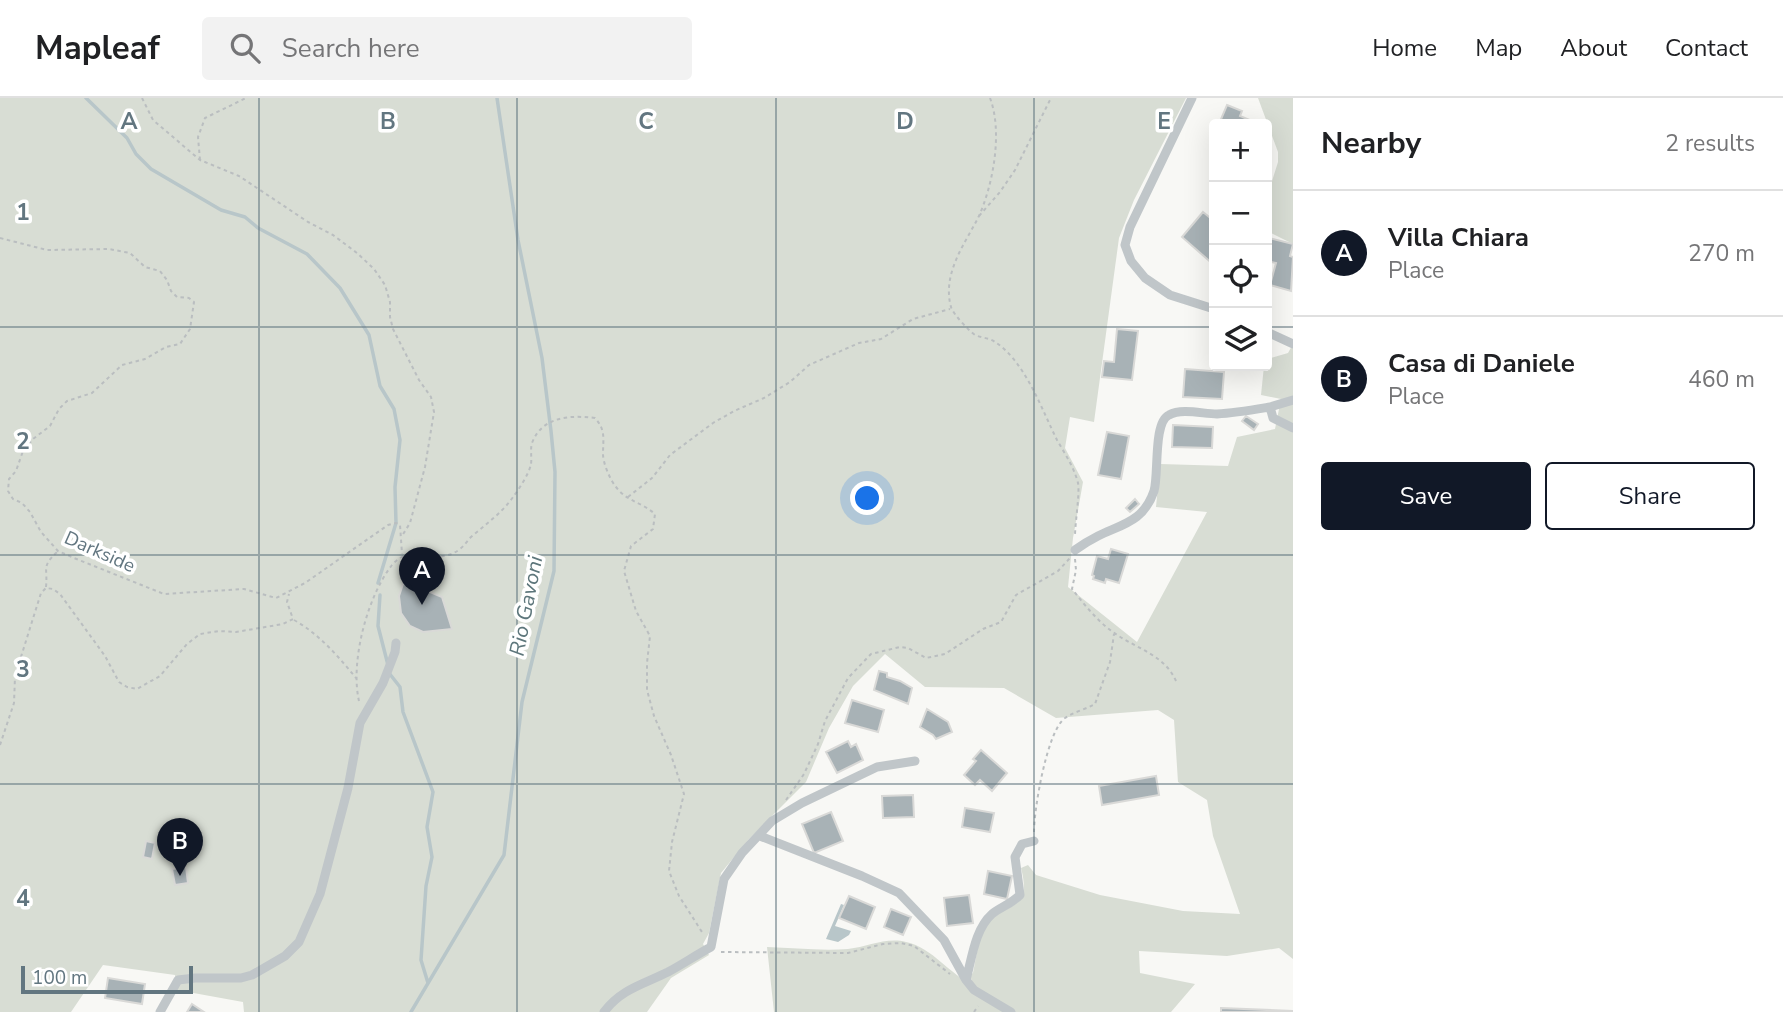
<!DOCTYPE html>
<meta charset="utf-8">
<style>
:root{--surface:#fff;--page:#f2f2f2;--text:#202124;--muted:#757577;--line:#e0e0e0;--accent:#111827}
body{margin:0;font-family:"Nunito Sans",sans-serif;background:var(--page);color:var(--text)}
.controls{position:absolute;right:21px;top:21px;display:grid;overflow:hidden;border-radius:7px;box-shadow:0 7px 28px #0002}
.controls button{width:63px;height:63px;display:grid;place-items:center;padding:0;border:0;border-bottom:2px solid var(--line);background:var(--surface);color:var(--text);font:35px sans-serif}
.scale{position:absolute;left:21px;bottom:18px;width:172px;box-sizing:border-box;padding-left:7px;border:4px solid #627680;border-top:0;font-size:19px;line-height:24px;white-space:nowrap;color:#627680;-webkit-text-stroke:5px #fff;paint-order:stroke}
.you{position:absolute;left:868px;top:401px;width:24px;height:24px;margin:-18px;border:5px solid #fff;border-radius:50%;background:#1a73e8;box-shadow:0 0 0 10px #1a73e833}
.badge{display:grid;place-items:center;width:46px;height:46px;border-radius:50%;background:var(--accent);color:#fff;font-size:23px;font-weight:700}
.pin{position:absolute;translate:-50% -58px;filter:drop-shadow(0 2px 4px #0008)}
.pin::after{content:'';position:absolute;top:37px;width:24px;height:21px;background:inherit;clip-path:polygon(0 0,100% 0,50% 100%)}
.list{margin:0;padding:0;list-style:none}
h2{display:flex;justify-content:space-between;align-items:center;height:91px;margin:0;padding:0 28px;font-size:30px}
h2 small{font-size:23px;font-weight:400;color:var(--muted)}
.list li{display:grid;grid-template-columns:46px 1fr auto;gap:21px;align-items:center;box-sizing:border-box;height:126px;padding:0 28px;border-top:2px solid var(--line)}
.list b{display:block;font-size:26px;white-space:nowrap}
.list p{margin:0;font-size:23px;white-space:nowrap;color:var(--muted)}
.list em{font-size:23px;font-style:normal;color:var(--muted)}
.actions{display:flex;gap:14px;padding:21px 28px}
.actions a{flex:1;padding:16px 0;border:2px solid var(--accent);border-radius:7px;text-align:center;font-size:24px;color:var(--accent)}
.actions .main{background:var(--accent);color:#fff}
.icon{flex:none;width:38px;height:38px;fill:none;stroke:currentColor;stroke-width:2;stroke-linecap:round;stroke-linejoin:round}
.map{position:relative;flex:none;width:1293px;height:914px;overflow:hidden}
header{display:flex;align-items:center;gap:42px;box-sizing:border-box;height:98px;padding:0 35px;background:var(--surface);border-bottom:2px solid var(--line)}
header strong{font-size:33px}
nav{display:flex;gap:38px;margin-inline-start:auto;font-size:24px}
.search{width:490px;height:63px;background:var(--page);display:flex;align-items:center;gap:18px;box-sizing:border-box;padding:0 24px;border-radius:7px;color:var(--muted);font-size:26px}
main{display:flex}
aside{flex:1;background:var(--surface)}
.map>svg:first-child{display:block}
</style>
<header>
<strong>Mapleaf</strong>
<div class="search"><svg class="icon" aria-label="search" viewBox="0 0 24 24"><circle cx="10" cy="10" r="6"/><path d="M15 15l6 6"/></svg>Search here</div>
<nav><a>Home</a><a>Map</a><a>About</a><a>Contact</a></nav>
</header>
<main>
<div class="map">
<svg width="1293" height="914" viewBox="0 0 1293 914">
<rect width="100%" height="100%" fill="#f8f8f5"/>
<path fill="#d8ddd4" d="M0,0H1186L1134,102L1119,140L1094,324L1070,319L1065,350L1083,384L1073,440L1068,489L1137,544L1207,414L1156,409L1160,366L1228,368L1237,339L1275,331L1281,301L1261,297L1264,268H1267V261L1288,255L1293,246V861L1279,850L1227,858L1139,853L1140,875L1195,886L1171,914H774L767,849C794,850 821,853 848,851C868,849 886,839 906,844C933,850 949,876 973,887L970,877L973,875C976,861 978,841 986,828C1004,802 1033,816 1021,770L1028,767L1036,777L1100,797L1183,813L1240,816L1213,738L1207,702L1178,684L1174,622L1158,612L1056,620L1004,590L925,589L885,556L853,588L829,630L806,684L749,741L721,775L709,835L703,846L709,857L671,880L647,914H244L243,904L177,892L175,877L103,867L71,914H0Z
M1258,0H1293V146L1267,133V99L1278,64V54Z"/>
<path fill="#b8c6c9" d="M841,806L844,807L835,828L851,833L849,837L838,844L826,841Z"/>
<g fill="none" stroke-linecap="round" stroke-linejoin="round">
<path stroke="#b8c6c9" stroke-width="3.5" d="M86,0L127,40L136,56L151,71L221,112L245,119L258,130L307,156L340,190L369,237L380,288L394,311L400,342L395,389L396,425L378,485
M380,497L378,528L388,567
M389,575L400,589L403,614L433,694L427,729L432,759L426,788L421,862L428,885
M411,914L504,757L522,604L554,473L555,374L551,333L542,260L518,142L497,0"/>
</g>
<path fill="#a8b2b6" stroke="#d9d9d7" stroke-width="2" d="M1227,7L1242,13L1240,18L1259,26H1219Z
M1203,114L1214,123V167L1182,139Z
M1269,140L1293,146L1290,158L1293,159L1291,193L1270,187L1276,165L1267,163Z
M1117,231L1138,233L1132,282L1102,279L1104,263L1114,264Z
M1185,271L1224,274L1222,301L1183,299Z
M1246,318L1258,326L1254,332L1242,323Z
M1173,327L1213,329L1212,350L1172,349Z
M1107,334L1129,338L1121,381L1098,377Z
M1135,401L1139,406L1130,414L1126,410Z
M1111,451L1128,456L1119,485L1106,481L1105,485L1093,481L1094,478L1092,477L1097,458L1108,461Z
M404,483L442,499L452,531L423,534L410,528L401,515L399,498Z
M879,573L887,575V579L900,583L912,590L908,606L874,592Z
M852,602L884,612L878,634L845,625Z
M927,611L948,624L952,634L936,641L933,637L920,629Z
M848,643L851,649L856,646L863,662L837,675L826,654Z
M981,652L1007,675L992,693L980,682L975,687L964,677L976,663L973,661Z
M1156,678L1159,697L1102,707L1099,688Z
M913,697L914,719L883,720L882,698Z
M965,710L994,715L990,734L962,729Z
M831,714L843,743L814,755L802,726Z
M146,743L155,745L152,761L143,759Z
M186,769L188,785L175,787L172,771Z
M988,773L1012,778L1007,801L984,796Z
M969,797L973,825L947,828L944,800Z
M849,798L875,809L866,831L839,820Z
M891,811L911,819L903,837L884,829Z
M108,880L145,886L142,906L105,900Z
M192,906L204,914H187Z
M1221,910L1293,913V914H1221Z"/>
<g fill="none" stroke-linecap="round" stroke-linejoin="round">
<path stroke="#babec0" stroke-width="2" stroke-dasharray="3.5 3.5" stroke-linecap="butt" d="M142,0L153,22L200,62L239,78L308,124L333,137L357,155L374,171L385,187L390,204V219L393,231L419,282L431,299L434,314L425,369L410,425L402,438
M990,0C1003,34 993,88 978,120C964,147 942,176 951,209C953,216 969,233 975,237C982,240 990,240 995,244C1025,263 1042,312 1057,342C1065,356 1074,369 1078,385C1080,395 1075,425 1075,438
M200,62L198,39L205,20L246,0
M979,118L1000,94L1015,72L1051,0
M0,140L47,152L109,151L130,155L145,169L160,173L167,182L171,193L177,199L189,200L194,204L190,231L180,246L166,249L145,261L122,267L92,295L67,303L59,311L50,328L33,341L23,353L16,373L9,381L8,393L13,401L22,405L30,414L41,434L50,444L58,453L74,460L164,496L244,491L276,500L305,485L388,427L396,425L400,427L402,456
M628,399L652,380L670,357L713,325L734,313L764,300L790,284L809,267L859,245L881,241L913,221L950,211
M1075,461L1076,472L1072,491C1084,506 1097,523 1113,534C1136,551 1164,556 1176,583
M46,489C48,470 41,469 57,454
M294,522C319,536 338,558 356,580
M359,603C350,564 367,499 392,467C412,443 436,470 460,451C465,447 467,443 471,439C486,426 502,415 513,399C519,391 529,376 531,366C532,359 530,352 532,345C542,318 571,317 595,320C606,332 603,341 603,356C603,364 608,376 612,383C624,404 639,402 655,416L653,431L631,448L624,473L636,513L650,538L647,565V592L654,618L671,657L684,696L672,744L669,773L679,798L702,834
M0,647L14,605L15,579L20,562L41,495L46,490L53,491L60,496L105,558L119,584L127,589L137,591L160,578L187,546L200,536L219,533L236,534L283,526L293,521L287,504L289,496
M786,702L804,676L818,646L825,623L848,580L871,556L900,549L908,550L926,560L945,556L983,531L1001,524L1016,497L1058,473L1070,460
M1034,734C1034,711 1047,633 1065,620C1074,614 1086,611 1095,606L1110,564L1114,536
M721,854L848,855L883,846L901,845L914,848L950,876
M974,914L978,908"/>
<path stroke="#c0c6c9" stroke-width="9" d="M1192,0L1130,129L1125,147L1131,163L1145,180L1170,197L1214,211
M1267,234L1293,246
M1293,302L1270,309L1273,320L1293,330
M1075,452C1082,447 1090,442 1098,438C1123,426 1144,423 1154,393C1159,377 1153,324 1169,317C1182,310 1203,316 1217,316C1235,315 1252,312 1270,309
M760,738L862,778L899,795L944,842L966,882L974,892L1011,914
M966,882C972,860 975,831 992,816C1001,809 1011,806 1020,797L1015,759L1022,746L1034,743
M160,914L178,882L195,880H241L252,877L285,858L299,844L320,796L348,690L360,625L383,585L395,554L396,545
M604,914C621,891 644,886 668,874C683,866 696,857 711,849L724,781L742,755L772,723L802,705L877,669L915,663"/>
</g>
<path fill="none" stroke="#627680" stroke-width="2" stroke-opacity="0.55" d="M259,0V914M517,0V914M776,0V914M1034,0V914M0,229H1214M1267,229H1293M0,457H1293M0,686H1293"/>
<g text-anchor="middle" stroke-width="7" stroke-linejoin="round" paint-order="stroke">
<g font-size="19" fill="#627680" stroke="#fff">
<text transform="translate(100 453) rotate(24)" y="7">Darkside</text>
</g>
<g font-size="21" font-style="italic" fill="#5d767b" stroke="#fff">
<text transform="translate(526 508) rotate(-79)" y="7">Rio Gavoni</text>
</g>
</g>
<g font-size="23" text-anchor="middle" font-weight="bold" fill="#627680" stroke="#fff" stroke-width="7" stroke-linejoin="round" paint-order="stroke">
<text x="129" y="31">A</text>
<text x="388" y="31">B</text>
<text x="646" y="31">C</text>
<text x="905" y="31">D</text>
<text x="1164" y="31">E</text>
<text x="23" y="122">1</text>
<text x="23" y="351">2</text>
<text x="23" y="579">3</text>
<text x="23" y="808">4</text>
</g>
</svg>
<div class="controls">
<button>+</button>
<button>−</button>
<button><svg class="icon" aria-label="locate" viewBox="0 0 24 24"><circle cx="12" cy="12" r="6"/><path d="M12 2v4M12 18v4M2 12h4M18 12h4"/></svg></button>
<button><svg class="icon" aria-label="layers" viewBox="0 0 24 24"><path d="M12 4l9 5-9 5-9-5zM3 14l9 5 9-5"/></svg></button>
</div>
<div class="scale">100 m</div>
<div class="you"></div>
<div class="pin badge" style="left:422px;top:507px">A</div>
<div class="pin badge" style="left:180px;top:778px">B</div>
</div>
<aside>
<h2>Nearby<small>2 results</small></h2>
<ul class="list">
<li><span class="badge">A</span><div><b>Villa Chiara</b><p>Place</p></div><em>270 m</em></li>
<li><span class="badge">B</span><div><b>Casa di Daniele</b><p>Place</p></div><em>460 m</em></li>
</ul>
<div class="actions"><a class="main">Save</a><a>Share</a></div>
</aside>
</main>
